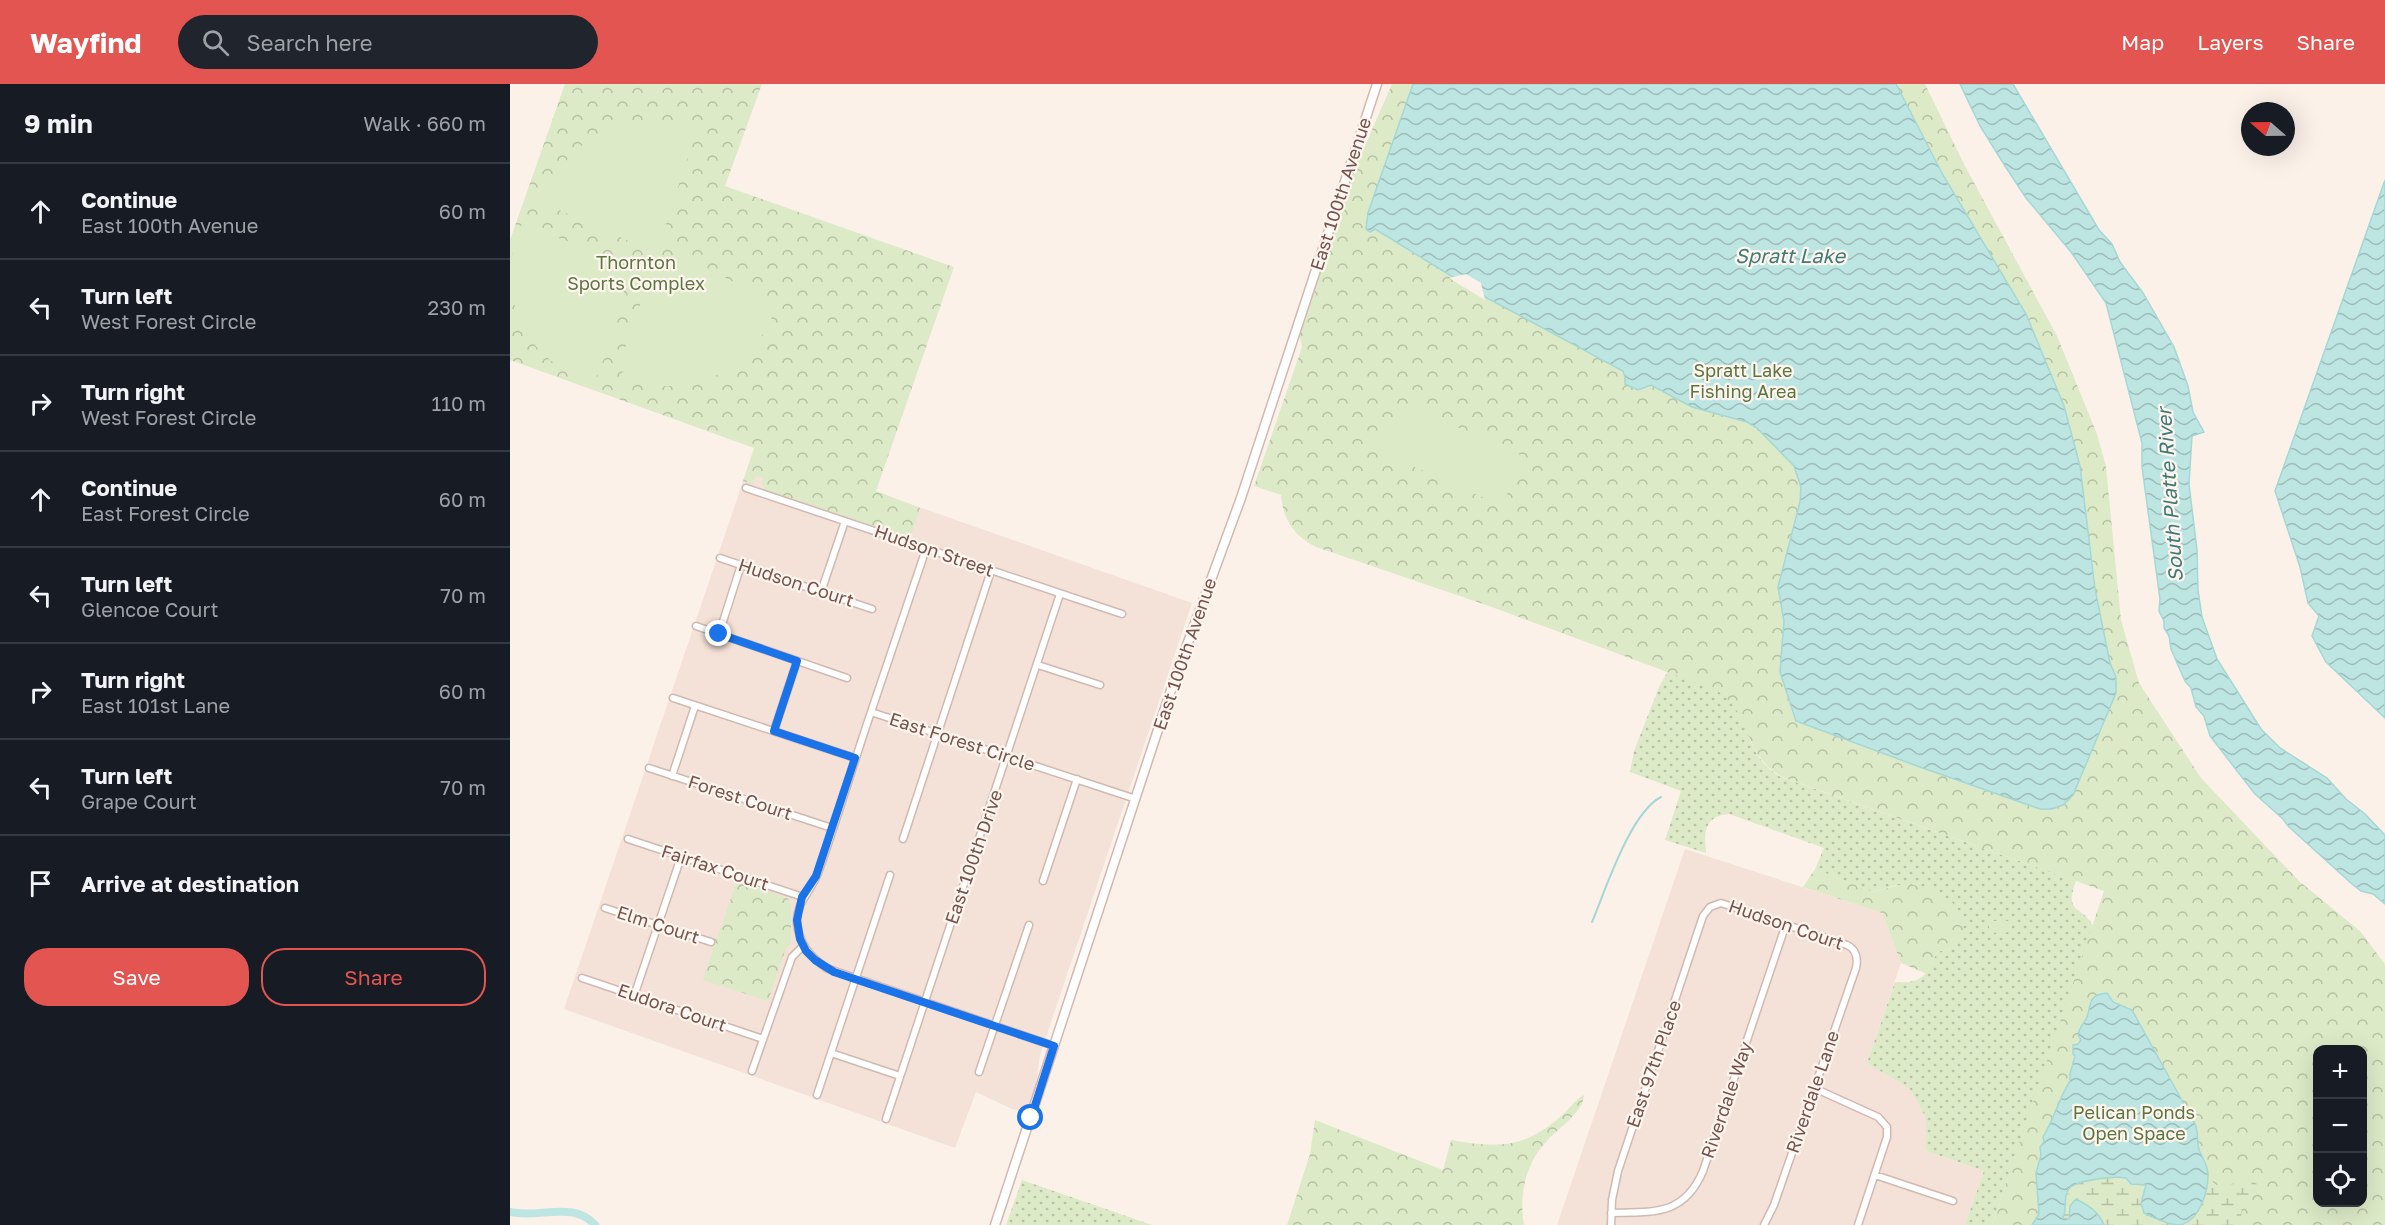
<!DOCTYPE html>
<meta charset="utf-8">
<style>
:root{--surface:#171b24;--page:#20242c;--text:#f1f3f6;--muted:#9ea1a6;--line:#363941;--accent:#e25551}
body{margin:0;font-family:"Golos Text",sans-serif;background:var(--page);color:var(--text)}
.controls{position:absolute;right:18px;bottom:18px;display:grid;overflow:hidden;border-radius:12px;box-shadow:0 6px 24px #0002}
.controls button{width:54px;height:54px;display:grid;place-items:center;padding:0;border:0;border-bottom:2px solid var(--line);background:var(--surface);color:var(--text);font:30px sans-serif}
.compass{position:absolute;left:1731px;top:18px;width:54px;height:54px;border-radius:50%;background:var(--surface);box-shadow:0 6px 24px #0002;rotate:290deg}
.stop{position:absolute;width:18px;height:18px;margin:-14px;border:4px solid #1a73e8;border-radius:50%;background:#fff}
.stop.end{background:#1a73e8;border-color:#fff;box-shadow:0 2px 6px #0008}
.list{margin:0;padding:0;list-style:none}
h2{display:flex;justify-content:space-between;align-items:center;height:78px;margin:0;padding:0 24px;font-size:26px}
h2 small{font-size:20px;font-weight:400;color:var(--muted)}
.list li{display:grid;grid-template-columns:39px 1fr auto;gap:18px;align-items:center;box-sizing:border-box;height:96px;padding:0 24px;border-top:2px solid var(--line)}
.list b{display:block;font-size:22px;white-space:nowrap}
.list p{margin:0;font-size:20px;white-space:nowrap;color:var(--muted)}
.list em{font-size:20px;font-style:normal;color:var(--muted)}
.actions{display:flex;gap:12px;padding:18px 24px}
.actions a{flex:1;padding:14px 0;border:2px solid var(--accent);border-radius:24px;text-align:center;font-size:21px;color:var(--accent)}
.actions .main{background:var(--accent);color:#fff}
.icon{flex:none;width:33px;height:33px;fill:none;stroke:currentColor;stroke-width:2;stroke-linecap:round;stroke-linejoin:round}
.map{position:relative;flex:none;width:1875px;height:1141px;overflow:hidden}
header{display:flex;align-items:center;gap:36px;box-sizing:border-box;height:84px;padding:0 30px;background:var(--accent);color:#fff}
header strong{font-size:28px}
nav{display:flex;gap:33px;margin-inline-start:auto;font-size:21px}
.search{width:420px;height:54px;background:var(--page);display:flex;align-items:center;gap:15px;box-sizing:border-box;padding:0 21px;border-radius:33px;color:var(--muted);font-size:22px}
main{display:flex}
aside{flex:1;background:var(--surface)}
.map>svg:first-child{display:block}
</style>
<header>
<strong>Wayfind</strong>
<div class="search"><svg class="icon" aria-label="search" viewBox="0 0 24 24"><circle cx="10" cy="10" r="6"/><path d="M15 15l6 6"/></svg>Search here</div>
<nav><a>Map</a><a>Layers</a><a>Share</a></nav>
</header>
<main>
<aside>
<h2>9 min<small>Walk · 660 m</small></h2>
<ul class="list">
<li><svg class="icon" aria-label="ahead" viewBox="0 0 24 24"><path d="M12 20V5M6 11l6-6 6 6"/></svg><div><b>Continue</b><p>East 100th Avenue</p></div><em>60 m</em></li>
<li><svg class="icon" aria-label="left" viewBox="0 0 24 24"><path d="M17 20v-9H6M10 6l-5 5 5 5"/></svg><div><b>Turn left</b><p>West Forest Circle</p></div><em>230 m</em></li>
<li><svg class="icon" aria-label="right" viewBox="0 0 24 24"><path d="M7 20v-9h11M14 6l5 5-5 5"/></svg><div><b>Turn right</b><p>West Forest Circle</p></div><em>110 m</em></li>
<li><svg class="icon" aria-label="ahead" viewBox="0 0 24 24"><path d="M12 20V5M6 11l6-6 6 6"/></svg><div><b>Continue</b><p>East Forest Circle</p></div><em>60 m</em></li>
<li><svg class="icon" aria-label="left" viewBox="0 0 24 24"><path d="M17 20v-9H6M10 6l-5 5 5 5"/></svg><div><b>Turn left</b><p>Glencoe Court</p></div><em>70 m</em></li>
<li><svg class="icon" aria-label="right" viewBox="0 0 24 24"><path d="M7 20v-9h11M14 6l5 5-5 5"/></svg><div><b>Turn right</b><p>East 101st Lane</p></div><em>60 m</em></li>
<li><svg class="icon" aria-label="left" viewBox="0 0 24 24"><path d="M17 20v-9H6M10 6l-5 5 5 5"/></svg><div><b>Turn left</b><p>Grape Court</p></div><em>70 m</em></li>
<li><svg class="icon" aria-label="arrive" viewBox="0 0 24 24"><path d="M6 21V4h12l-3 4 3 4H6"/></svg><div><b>Arrive at destination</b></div></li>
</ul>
<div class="actions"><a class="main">Save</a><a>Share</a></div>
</aside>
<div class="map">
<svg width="1875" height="1141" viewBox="0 0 1875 1141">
<defs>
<pattern id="grass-dots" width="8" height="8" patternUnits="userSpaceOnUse" patternTransform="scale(1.5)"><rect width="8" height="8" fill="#dceac7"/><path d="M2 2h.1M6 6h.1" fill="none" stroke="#b7c0a4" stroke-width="1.8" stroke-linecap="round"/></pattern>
<pattern id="forest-crowns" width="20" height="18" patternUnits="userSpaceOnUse" patternTransform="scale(1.5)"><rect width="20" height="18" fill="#dceac7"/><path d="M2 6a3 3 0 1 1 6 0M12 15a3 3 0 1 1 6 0" fill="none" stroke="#b7c0a4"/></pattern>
<pattern id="wetland-marsh" width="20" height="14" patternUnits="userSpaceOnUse" patternTransform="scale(1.5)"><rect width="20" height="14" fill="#dceac7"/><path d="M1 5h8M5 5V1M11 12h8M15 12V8" fill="none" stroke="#b7c0a4"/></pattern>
<pattern id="water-waves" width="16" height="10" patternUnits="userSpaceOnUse" patternTransform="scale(1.5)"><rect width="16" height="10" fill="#bde6e3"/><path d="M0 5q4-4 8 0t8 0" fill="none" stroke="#9ebdba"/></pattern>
</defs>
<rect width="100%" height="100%" fill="#fcf1e9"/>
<path fill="#f4e1d7" d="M244,365L682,519L530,971L522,1030L502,1025L466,1008L445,1064L54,925Z
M1175,765L1372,829L1391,879L1357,979L1400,1005L1416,1034V1067L1474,1087L1455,1141H1047Z"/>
<path fill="url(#grass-dots)" d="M1158,587C1177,594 1199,599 1214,611C1244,635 1232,671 1271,693L1566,797C1553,831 1573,821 1583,842L1482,1141H1455L1474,1087L1416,1067V1034L1400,1005L1357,979L1385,898C1412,900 1416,892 1427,868L1445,863L1386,801L1363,808L1305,785L1314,764L1219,730C1194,732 1194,749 1196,769L1155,756L1171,707L1120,688L1124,667L1149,603Z
M512,1096L642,1141H496Z"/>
<path fill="url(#forest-crowns)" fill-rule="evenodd" d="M55,0H252L215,102L444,183L366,407L410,424L400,454L256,406L252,401L253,394L246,392L242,400L233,397L244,364L0,276V156Z
M882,0H1415L1455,82L1547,252L1587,350L1596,383L1611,536L1629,599L1691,694L1789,797L1850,847L1875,880V1141H1482L1594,807L1272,693C1231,670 1244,630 1206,606L979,522L806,463C784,452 773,436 771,411L744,402L792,263L789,250L837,103ZM1808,966H1852V1118H1808Z
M1305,785L1363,808L1396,799L1421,806L1442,818L1451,831L1454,850L1445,863L1427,868L1417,890L1391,879L1372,829L1293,803Z
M227,796L279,815L281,823V858L275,867L258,917L193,896L203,866L201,863L204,854L208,853Z
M1074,1011C1074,1028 1048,1044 1037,1057C1015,1080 1009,1111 1014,1141H777L800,1070L805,1036L933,1086L941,1056C987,1064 1013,1065 1050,1033C1059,1026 1064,1016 1074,1011Z"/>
<path fill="url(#wetland-marsh)" d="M1698,1091C1712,1118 1730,1085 1747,1100C1745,1118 1730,1115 1731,1141H1671L1683,1133L1696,1104Z
M1600,1092L1616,1094L1636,1101L1631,1119L1645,1135L1663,1141H1594L1590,1132L1559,1128V1136L1553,1133C1558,1124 1555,1114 1559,1104C1571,1095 1588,1099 1600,1092Z"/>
<path fill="#dceac7" d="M135,39L169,42L186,48L149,162L139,166L31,118C52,71 83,42 135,39Z
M12,140L88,169L87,173L114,182L117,189L101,242L104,252L83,300C31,281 0,243 0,185C1,169 7,154 12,140Z
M161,171L199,185L268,222C259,239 250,258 236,272C207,301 148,312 112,292L117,253L130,237V217L144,180Z
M908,322V326L1013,372L992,422L857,362Z
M1479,837H1502V848L1479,849Z"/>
<path fill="url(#water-waves)" stroke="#a4d7d5" stroke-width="1.5" d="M903,0H1386L1433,91L1516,230L1554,322L1570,382L1585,505L1600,579L1606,593V609L1563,711L1553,721L1542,725H1530L1410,683L1286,637L1270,588L1274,537L1268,503L1290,418L1291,403L1284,382L1247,344L1237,338L1182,323L1141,301L1128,306L1115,300V293L1113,287L977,214L865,145L860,148L856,145L858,129Z
M1450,0H1503L1589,146L1602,160L1610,178L1633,209L1664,263L1678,302L1683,328L1694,348L1682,352L1679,400L1687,466L1688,506L1692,533L1707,575L1751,645L1770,664L1817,694L1836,715L1855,730L1875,751V820L1863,810L1851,807L1842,800L1778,742L1773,735L1745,710L1700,652L1694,632L1686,623L1681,604L1675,597L1661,565L1659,552L1654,544V537L1649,527L1650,515L1632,383V359L1596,219L1561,168L1516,114L1495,82L1470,42Z
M1875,96V634L1816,578L1802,552L1809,532L1798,519L1790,483L1765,407Z
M1597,909L1603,918L1622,926L1686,1042C1688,1049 1687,1054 1688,1061C1689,1071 1698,1078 1698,1091C1698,1109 1689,1137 1670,1141C1658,1141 1644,1134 1634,1129L1631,1119L1636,1101L1621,1100L1616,1094C1605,1092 1563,1096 1558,1106C1553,1115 1557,1125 1553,1134L1559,1135L1560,1122L1566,1115C1579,1122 1588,1127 1594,1141H1522L1529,1130L1526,1089L1531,1071L1530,1063L1534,1058L1533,1053C1544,1035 1549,1014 1560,997V990L1565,972L1563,970V961L1568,960L1571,956L1568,951C1570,941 1574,940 1577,933C1582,918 1578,911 1597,909Z"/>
<path fill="#fcf1e9" d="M956,190L971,199L975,216L939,194Z"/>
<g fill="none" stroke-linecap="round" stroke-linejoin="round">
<path stroke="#a4d7d5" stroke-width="2" d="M1082,838C1096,805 1120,729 1151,713"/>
<path stroke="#bde6e3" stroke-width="8" d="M0,1128C28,1135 63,1116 85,1141"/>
<defs>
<path id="street" d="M236,404L612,530
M210,474L362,525
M311,508L335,437
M186,542L337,594
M209,550L231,481
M528,581L590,601
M163,614L345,674
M361,628L416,465
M264,647L287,577
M139,684L322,744
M162,692L185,622
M118,755L293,813
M393,755L481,487
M533,797L567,695
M95,824L201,858
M72,894L253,955
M124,912L171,773
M544,962L316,884C300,872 289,860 287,839C286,818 301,808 308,789C327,736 343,681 361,628L626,715
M321,969L390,992
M242,987L282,873L293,862
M469,988L519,841
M1304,1004L1368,1033L1377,1043V1053L1348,1141
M307,1011L380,791
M376,1035L550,510
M1365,1091L1443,1117
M1101,1129C1143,1128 1174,1132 1193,1087L1276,840
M1101,1141L1102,1116L1108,1087L1193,832L1200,823L1211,819L1337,861C1346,865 1348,874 1346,884L1264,1121L1254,1141"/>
<path id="secondary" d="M485,1141L666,591L731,414L867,0"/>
</defs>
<use href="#street" stroke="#d0b9b1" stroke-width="9"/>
<use href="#secondary" stroke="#d3b8af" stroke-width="11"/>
<use href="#street" stroke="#fff" stroke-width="6"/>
<use href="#secondary" stroke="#fff" stroke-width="8"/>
</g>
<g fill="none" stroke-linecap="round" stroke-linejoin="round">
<path stroke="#1a73e8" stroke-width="8" d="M209,550L287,577L264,647L345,674L306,792L292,813L287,836L290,855L296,867L305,876L324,888L544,962L521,1034"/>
</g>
<g text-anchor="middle" stroke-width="4.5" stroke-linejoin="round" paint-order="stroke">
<g font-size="18" fill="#76534d" stroke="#fff5ef">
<text transform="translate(831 110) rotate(-72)" y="6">East 100th Avenue</text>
<text transform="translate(424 467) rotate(19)" y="6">Hudson Street</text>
<text transform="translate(286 499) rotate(18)" y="6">Hudson Court</text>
<text transform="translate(675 570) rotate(-71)" y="6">East 100th Avenue</text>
<text transform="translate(452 658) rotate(18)" y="6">East Forest Circle</text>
<text transform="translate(230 714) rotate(18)" y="6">Forest Court</text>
<text transform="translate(464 773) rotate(-71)" y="6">East 100th Drive</text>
<text transform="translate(205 784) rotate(18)" y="6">Fairfax Court</text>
<text transform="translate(148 841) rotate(18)" y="6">Elm Court</text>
<text transform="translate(1276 841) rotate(19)" y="6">Hudson Court</text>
<text transform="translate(162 924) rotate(19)" y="6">Eudora Court</text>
<text transform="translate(1144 980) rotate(-71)" y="6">East 97th Place</text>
<text transform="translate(1303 1008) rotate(-71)" y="6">Riverdale Lane</text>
<text transform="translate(1217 1016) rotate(-71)" y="6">Riverdale Way</text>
</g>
<g font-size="18" fill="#5c7641" stroke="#fff5ef">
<text x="126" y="185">Thornton<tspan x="126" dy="21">Sports Complex</tspan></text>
<text x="1233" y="293">Spratt Lake<tspan x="1233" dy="21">Fishing Area</tspan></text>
<text x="1624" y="1035">Pelican Ponds<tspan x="1624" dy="21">Open Space</tspan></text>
</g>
<g font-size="20" font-style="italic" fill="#407b78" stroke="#fff5ef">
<text x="1280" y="179">Spratt Lake</text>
<text transform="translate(1660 411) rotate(-94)" y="7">South Platte River</text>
</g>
</g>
</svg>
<div class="controls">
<button>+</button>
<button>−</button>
<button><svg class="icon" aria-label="locate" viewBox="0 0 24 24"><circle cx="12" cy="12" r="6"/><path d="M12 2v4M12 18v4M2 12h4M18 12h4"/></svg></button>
</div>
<svg class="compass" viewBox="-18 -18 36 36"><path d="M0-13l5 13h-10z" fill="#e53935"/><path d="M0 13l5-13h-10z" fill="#9ea1a6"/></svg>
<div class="stop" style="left:521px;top:1034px"></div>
<div class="stop end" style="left:209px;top:550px"></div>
</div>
</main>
